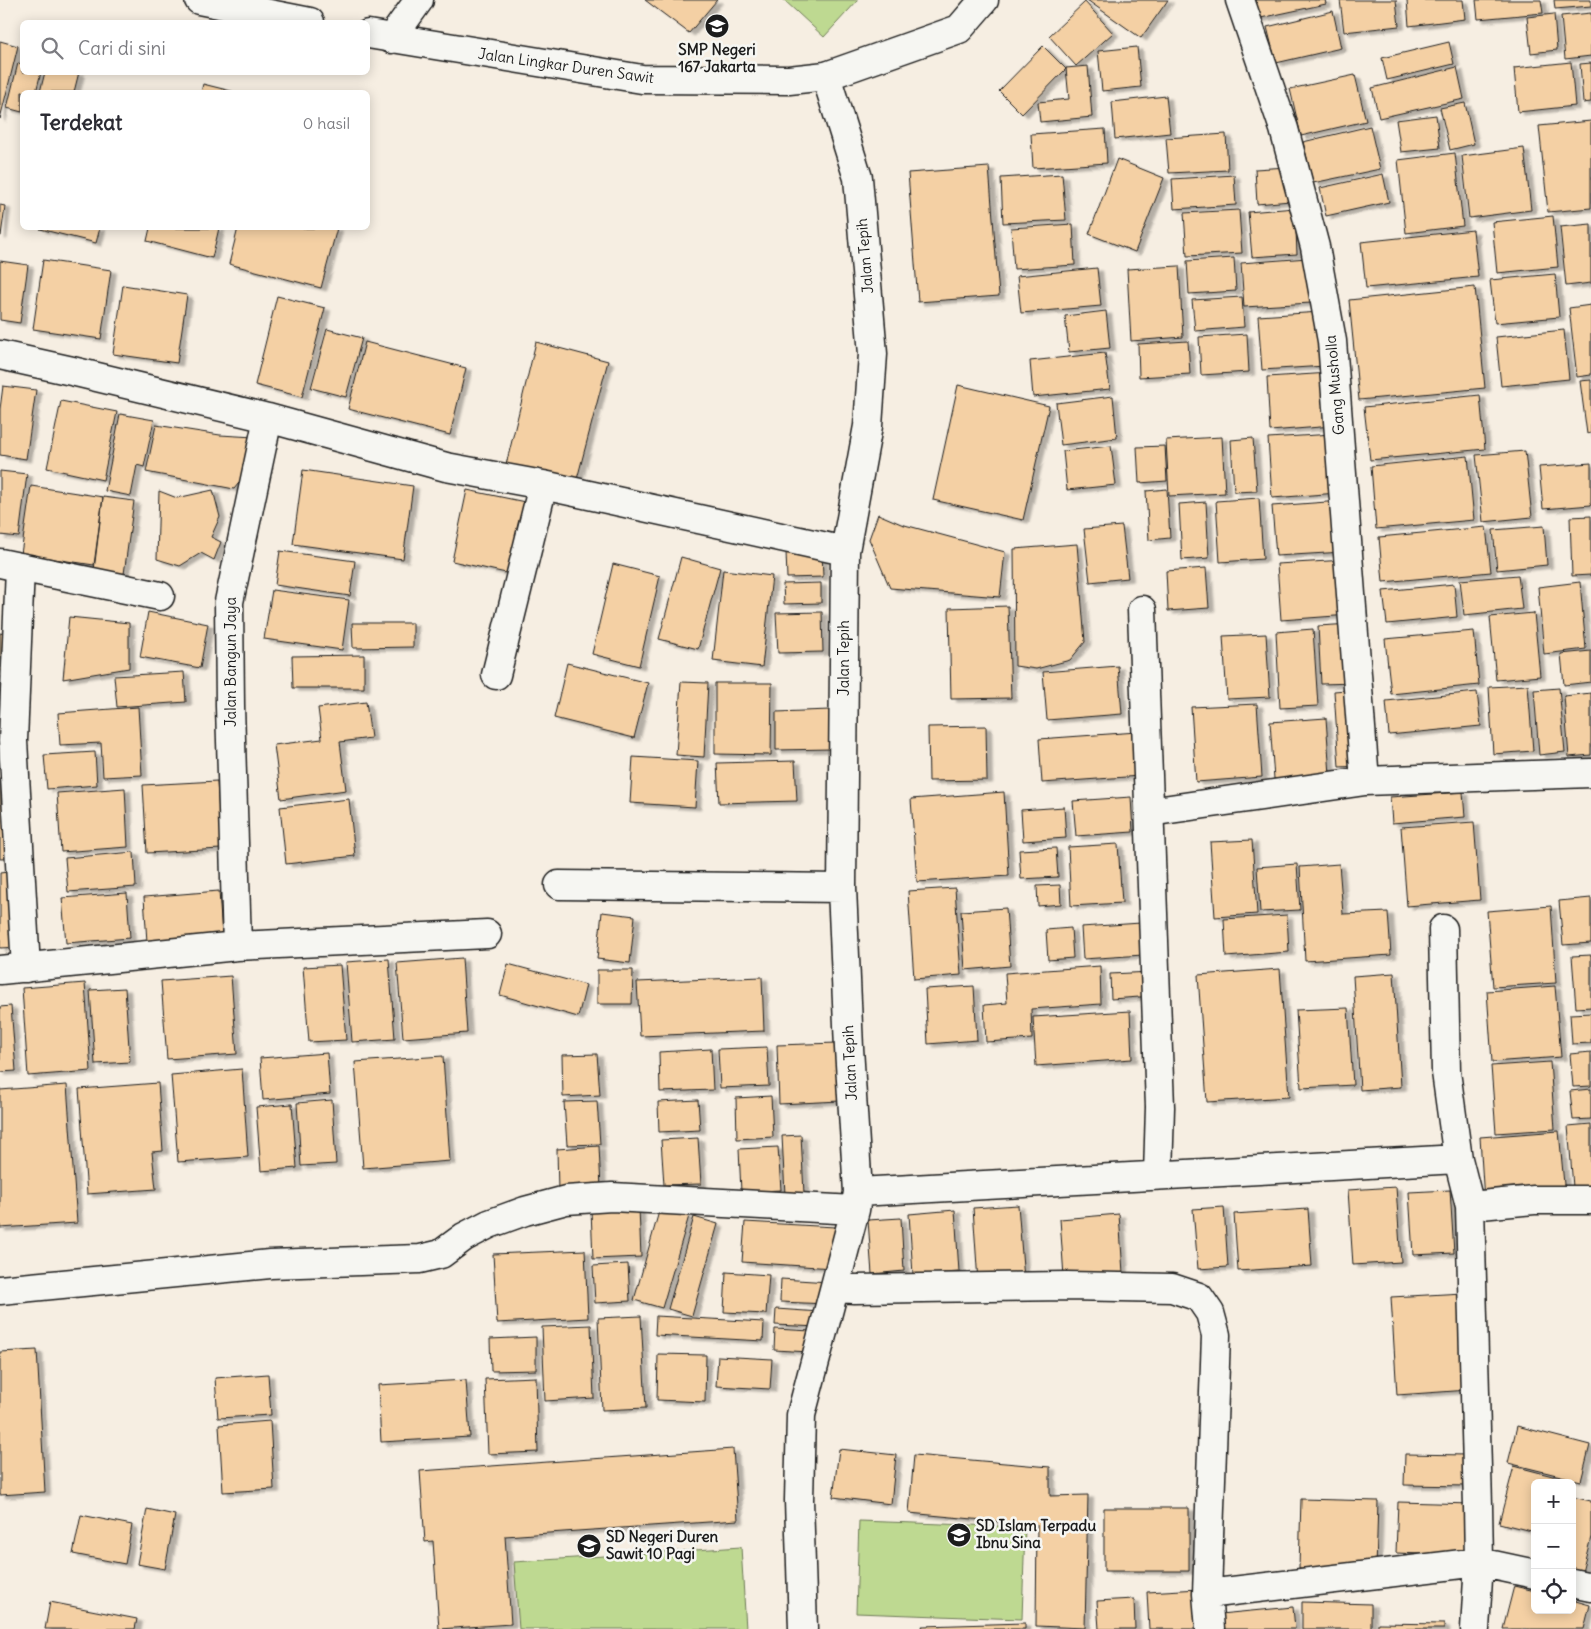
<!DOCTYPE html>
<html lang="id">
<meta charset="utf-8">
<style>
:root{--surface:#fff;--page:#f2f2f3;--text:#2b2b33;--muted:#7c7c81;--line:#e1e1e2}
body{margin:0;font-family:Delius,sans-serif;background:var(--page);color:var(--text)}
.controls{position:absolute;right:15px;bottom:15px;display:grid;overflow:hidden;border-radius:8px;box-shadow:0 2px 12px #0003}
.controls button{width:45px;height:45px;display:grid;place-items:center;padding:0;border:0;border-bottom:1px solid var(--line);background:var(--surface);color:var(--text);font:25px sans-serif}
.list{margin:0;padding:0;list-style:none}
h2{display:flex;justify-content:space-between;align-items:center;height:65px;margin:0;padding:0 20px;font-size:21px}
h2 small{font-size:16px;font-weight:400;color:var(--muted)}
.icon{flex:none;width:28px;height:28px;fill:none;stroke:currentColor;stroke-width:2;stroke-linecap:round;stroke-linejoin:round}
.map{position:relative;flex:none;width:1591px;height:1629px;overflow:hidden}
.search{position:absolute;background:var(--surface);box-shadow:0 2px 12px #0003;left:20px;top:20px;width:350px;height:55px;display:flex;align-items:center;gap:12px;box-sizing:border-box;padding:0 18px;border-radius:8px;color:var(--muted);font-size:19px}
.panel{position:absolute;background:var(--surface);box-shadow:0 2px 12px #0003;left:20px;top:90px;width:350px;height:140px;border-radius:8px}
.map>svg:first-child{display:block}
</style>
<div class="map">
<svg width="1591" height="1629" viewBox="0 0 1591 1629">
<defs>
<filter id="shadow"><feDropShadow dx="5.5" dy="3" stdDeviation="1" flood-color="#0004"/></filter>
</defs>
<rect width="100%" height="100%" fill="#f6eee2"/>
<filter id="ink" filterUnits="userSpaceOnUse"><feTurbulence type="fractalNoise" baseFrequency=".02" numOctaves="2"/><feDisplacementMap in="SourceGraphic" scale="10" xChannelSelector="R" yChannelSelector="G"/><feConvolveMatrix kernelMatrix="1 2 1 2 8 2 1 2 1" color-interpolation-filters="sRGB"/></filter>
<g filter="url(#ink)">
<path fill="#bed991" stroke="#6d7a56" d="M784,0H858L824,37Z
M859,1521L1025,1527L1022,1619L856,1613Z
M741,1547L746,1629H519L514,1562Z"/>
<path fill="#f4d0a4" stroke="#1c1c1c" filter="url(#shadow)" d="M645,0H717L689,33Z
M1087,0H1168L1141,38Z
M1252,0H1325L1326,4L1256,19Z
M1340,0H1396L1399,26L1344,32Z
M1407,0H1463L1465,19L1409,26Z
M1476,0H1541L1543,13L1478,19Z
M1554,0H1591V6L1555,9Z
M1085,2L1113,33L1076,66L1049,36Z
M1333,11L1341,48L1276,63L1267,27Z
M1591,13V56L1565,59L1561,16Z
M1554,14L1557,50L1531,53L1527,17Z
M0,41L18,46L0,119Z
M1449,42L1454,64L1387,80L1382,58Z
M1043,46L1066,69L1022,114L999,91Z
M1137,47L1141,87L1102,91L1098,51Z
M1571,62L1575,106L1518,112L1514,68Z
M18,63L22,64V72H41L36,92H22V112L7,108Z
M1591,63V102L1583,103L1580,64Z
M1088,66L1092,117L1040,122L1038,102L1069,99L1066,68Z
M1457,67L1464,99L1379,118L1372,88Z
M45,72H79L74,92H40Z
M1355,75L1366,121L1301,136L1290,89Z
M203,84L235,92H201Z
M1166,96L1170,133L1115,139L1112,102Z
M1465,103L1474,144L1450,150L1440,108Z
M1436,115L1440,148L1401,152L1396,120Z
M1591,121V208L1548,212L1539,126Z
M1370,126L1380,169L1313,183L1303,142Z
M1105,129L1107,163L1033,168L1031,134Z
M1226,134L1228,170L1169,173L1166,138Z
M1524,148L1531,210L1469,218L1462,156Z
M1455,153L1463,226L1406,233L1398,160Z
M1117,159L1164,178L1135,252L1089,234Z
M989,167L999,296L918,302L908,173Z
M1288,167L1290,201L1257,204L1255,169Z
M1062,174L1066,220L1003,223L1001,178Z
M1383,174L1389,202L1326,216L1320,188Z
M1234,175L1236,205L1174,209L1172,179Z
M0,205L5,206L1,236H0Z
M1295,208L1297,254L1252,257L1248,212Z
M1239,210L1242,253L1187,256L1184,213Z
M1553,216L1558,267L1497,273L1492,222Z
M1073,224L1075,265L1014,269L1011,228Z
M1591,224V283L1566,286L1560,227Z
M40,228H100L96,243L40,229Z
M150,228H219L212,258L147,241Z
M238,228H337L321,288L229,264Z
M1473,230L1478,277L1366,288L1361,242Z
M1234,258L1236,291L1189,294L1187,261Z
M1308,258L1311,303L1244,307L1241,263Z
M43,260L111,270L101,339L33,329Z
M0,261L28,265L20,323L0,320Z
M1179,266L1183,337L1131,341L1127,269Z
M1097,268L1101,306L1021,313L1017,276Z
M1555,274L1559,317L1495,323L1490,280Z
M123,285L187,295L177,363L113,354Z
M1475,287L1485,388L1359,400L1349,300Z
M277,296L325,308L302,397L255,385Z
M1242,297L1244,327L1195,331L1192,300Z
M1591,305V375L1577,377L1569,308Z
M1106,311L1110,348L1069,352L1065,316Z
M1321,312L1325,366L1262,370L1258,316Z
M327,329L362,338L346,397L311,388Z
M1564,330L1569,379L1501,386L1496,337Z
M1247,334L1249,372L1201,375L1199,337Z
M1188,341L1190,374L1139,377L1138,344Z
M365,342L466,368L450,435L348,409Z
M536,342L608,361L576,483L506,465Z
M1105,353L1110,389L1033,397L1030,361Z
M1330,373L1333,426L1270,431L1267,377Z
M1591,380V433L1587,434L1580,381Z
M958,385L1049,406L1023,520L933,500Z
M3,386L36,390L26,459L0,455V409Z
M1480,395L1485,449L1370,460L1364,407Z
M1113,396L1117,438L1061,445L1056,403Z
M61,401L117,412L103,480L47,468Z
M120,414L154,420L144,467L137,465L131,496L105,491Z
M156,425L220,435L254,437L247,473L234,489L146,472Z
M1333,434L1338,493L1272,498L1268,438Z
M1222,437L1225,493L1169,496L1166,440Z
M1253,438L1257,491L1234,492L1231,440Z
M1111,446L1116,485L1067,490L1063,451Z
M1165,446L1167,481L1139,483L1137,447Z
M1525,451L1532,517L1483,522L1476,455Z
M1468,456L1474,520L1376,529L1371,466Z
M1591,463V505L1543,509L1539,467Z
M303,470L413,486L403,559L293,544Z
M0,471L27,474L19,537L0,535Z
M31,486L103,497L94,565L21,554Z
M1167,489L1170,538L1149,540L1146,491Z
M213,490L220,517L211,537L221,542L214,560L201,553L180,566L157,559L159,491L177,498Z
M467,490L530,503L515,575L452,561Z
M103,497L134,501L124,574L94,570Z
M1259,498L1263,559L1220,562L1216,501Z
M1341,501L1344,552L1276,556L1272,506Z
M1206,502L1209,558L1182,560L1179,504Z
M878,514L901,524L1005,552L1000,597L890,588L869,539Z
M1591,516V575L1572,576L1570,517Z
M1122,526L1128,578L1090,582L1084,529Z
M1544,526L1547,565L1497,570L1493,530Z
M1486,527L1491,572L1383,582L1379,537Z
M1077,544L1085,642L1070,660L1036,669L1015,666L1014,549Z
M280,551L355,561L350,596L275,585Z
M822,551L823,577L787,578L786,552Z
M681,557L720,568L698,649L659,639Z
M1346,560L1349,615L1281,620L1277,564Z
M613,564L660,576L639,666L592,654Z
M1206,568L1209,608L1168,611L1166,571Z
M723,570L772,576L762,667L713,661Z
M1518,575L1522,609L1464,615L1460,580Z
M1580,582L1586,649L1544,654L1538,587Z
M821,583V603L784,604L783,584Z
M1454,584L1457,617L1387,624L1383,591Z
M272,590L349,600L342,650L264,639Z
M1008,606L1011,698L951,699L949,608Z
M148,612L208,624L200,668L140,657Z
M822,612L823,652L778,653L776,613Z
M1534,613L1540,676L1496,680L1490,617Z
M69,617L129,623V668L63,679Z
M352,623H413V647L353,648Z
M1351,624L1355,683L1321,684L1318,626Z
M1313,629L1318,706L1280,708L1276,632Z
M1474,631L1479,685L1391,694L1385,639Z
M0,633L16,636L0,702Z
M1266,634L1270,697L1227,699L1223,636Z
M1591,651V682L1564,685L1561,654Z
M364,655V688H293L292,656Z
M567,663L648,683L634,738L554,718Z
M1118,666L1122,714L1047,720L1043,672Z
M184,672L186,702L117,707L114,676Z
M681,682L708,683L704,757L676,755Z
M715,683H772L771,755L715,754Z
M1528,685L1533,751L1493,754L1489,687Z
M1559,688L1565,752L1539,755L1534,690Z
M1357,689L1361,766L1339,767L1334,691Z
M1477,692L1481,726L1389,735L1386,701Z
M1591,693V755L1569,757L1564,696Z
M366,702L371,738L340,742L346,790L281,799L274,745L322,739L318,708Z
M1257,704L1262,777L1196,782L1191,707Z
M138,707L142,775L103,777L101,743L60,745L58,713Z
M830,710L831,749L776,750V712Z
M1326,718L1330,775L1274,779L1270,722Z
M986,726L987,780L929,781L928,727Z
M1137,732L1140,776L1042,783L1039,739Z
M95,752L97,785L47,789L44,755Z
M633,757L698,761L695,807L630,803Z
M795,761L797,801L719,803L717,763Z
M14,776L19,858L0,859V777Z
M217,781L221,849L147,853L143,785Z
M125,788L128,847L61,852L57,793Z
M1004,792L1009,876L917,882L911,799Z
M1463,792L1465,817L1392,823L1390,797Z
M1131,797L1133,832L1076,836L1073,801Z
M349,799L355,856L286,864L280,807Z
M1064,807L1066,838L1023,841L1021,810Z
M1474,822L1480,900L1407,906L1401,827Z
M1252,840L1257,914L1215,917L1210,842Z
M1118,844L1122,903L1071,906L1068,847Z
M1056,848L1058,877L1021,879L1019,850Z
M134,852L136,887L68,892L65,858Z
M1297,864L1300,910L1260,912L1257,867Z
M1339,864L1343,914L1388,912L1391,955L1305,961L1300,867Z
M15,871L20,947L0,948V873Z
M1060,885L1061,904L1038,906L1037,886Z
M955,888L961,975L914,979L908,891Z
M219,891L222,936L147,942L144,897Z
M127,893L130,938L66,943L62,898Z
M1591,898V943L1563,945L1559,901Z
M1551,906L1556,983L1493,987L1487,911Z
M1006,908L1010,966L965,970L961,911Z
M602,912L635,916L630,963L597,959Z
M1287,915L1289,952L1226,957L1224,919Z
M1141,923L1143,955L1083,959L1081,927Z
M1071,928L1073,958L1048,960L1046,930Z
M1591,955V1007L1576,1008L1572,956Z
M462,958L467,1033L403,1038L397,963Z
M389,959L395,1039L352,1042L346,962Z
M508,964L586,985L578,1017L500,995Z
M340,965L346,1040L309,1042L303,967Z
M1100,966L1101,1004L1031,1009L1032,1039L986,1042L984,1005L1007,1003L1005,973Z
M1280,969L1289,1097L1207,1102L1198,975Z
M597,970H633L632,1004H597Z
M1152,972L1154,996L1111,999L1110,974Z
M1394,973L1401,1087L1360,1090L1353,976Z
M231,976L237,1054L167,1059L161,981Z
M762,977L764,1031L640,1036L637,982Z
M85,983L91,1071L28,1076L22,988Z
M974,986L977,1040L928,1044L925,989Z
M1555,986L1561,1057L1492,1062L1487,991Z
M125,988L130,1062L95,1064L90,990Z
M11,1006L16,1071L0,1072V1007Z
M1348,1008L1353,1085L1301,1088L1296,1010Z
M1130,1011L1132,1059L1036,1066L1033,1017Z
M1591,1013V1043L1572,1044L1570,1014Z
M837,1043L840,1101L779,1104L777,1045Z
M767,1047L769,1086L720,1088L718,1049Z
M711,1049L713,1090L660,1092L659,1052Z
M1591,1052V1086L1573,1087L1570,1054Z
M327,1053L330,1094L263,1100L260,1058Z
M597,1054L600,1095L563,1097L562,1055Z
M443,1056L450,1161L363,1168L355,1062Z
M1550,1062L1555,1129L1496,1133L1491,1066Z
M242,1069L248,1157L178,1162L171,1075Z
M158,1083L163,1151L152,1152L156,1189L87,1194L79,1089Z
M67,1085L77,1223L0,1228V1090Z
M1591,1089V1119L1573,1120L1570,1091Z
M771,1096L773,1137L737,1139L736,1098Z
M332,1100L336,1164L301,1166L297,1103Z
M698,1100L700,1130L659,1132L658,1102Z
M597,1101L600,1144L567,1145L564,1102Z
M292,1104L297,1168L261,1171L256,1107Z
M1591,1124V1198L1574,1199L1568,1126Z
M1559,1131L1565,1195L1484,1201L1480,1137Z
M801,1135L804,1194L785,1195L782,1136Z
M698,1138L701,1184L664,1185L661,1140Z
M599,1146L601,1189L558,1191L557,1149Z
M778,1147L781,1190L741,1192L739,1149Z
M1396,1187L1401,1262L1353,1265L1348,1190Z
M1450,1190L1454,1253L1413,1255L1409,1192Z
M1018,1205L1024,1279L978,1282L973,1208Z
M1224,1207L1228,1267L1198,1269L1193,1209Z
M639,1208L641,1257L593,1259L591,1210Z
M660,1208L689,1216L662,1308L634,1300Z
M1308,1209L1312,1266L1238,1271L1234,1214Z
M955,1210L959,1272L913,1275L909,1214Z
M1119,1214L1123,1273L1064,1277L1060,1219Z
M694,1217L718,1224L692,1316L668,1309Z
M901,1218L904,1271L872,1274L868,1220Z
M745,1222L835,1227L833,1268L742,1262Z
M585,1250L588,1318L497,1323L493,1254Z
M628,1264L630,1301L595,1303L593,1266Z
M726,1272L769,1275L766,1314L724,1312Z
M781,1279L829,1282L828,1304L780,1302Z
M1463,1293L1469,1390L1397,1395L1391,1297Z
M776,1309L820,1312L819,1327L775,1325Z
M641,1316L646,1408L602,1410L598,1318Z
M656,1316L764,1322L763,1341L655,1335Z
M591,1325L594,1398L545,1401L542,1327Z
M775,1329L811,1331L810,1352L774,1350Z
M536,1337V1370L491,1371L490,1339Z
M37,1350L45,1492L0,1495V1352Z
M658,1354L706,1355L705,1402L657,1400Z
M718,1356L772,1359L770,1389L716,1386Z
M268,1374L271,1415L218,1418L215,1378Z
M536,1377L538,1452L488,1454L485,1379Z
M466,1380L470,1437L381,1442L378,1385Z
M270,1421L274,1489L223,1492L219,1425Z
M1517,1426L1590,1445L1581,1481L1508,1463Z
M733,1449L738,1520L505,1536L511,1624L439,1629L433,1541L425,1542L420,1471Z
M839,1449L896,1455L891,1504L833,1497Z
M1405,1454L1467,1455V1486L1404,1485Z
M914,1455L1050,1467V1496L1088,1495L1085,1628L1036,1626L1037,1525L909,1513Z
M1514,1466L1564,1479L1563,1483H1535V1532L1499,1523Z
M1572,1497L1591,1501V1537L1581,1576L1572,1574Z
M1301,1499L1378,1501L1376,1570L1299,1568Z
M1398,1502L1472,1504L1471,1556L1396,1553Z
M1104,1508H1189V1571H1104Z
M147,1509L175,1515L165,1569L137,1564Z
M81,1515L132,1525L125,1564L73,1554Z
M1514,1586L1535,1591V1610H1572V1600L1590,1605L1584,1629H1503Z
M1199,1589L1202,1629H1149L1147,1592Z
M1134,1599L1135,1629H1099L1097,1601Z
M50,1602L137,1619L135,1629H45Z
M1302,1602L1371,1604V1629H1302Z
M1293,1607L1295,1629H1221L1220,1614Z
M1025,1623V1629H923L922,1626Z
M1378,1623L1444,1624V1629H1378Z"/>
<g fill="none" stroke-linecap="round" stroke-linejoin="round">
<defs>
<path id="street" d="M1240,0L1284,129L1315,247L1332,341L1365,781
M391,39L419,0
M0,355L72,371L268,418L446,467L543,485L845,551
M0,563L160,596
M20,567L13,741L26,968
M1142,610L1160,1107L1158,1175
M496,675L543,485
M1149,812L1365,781L1591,773
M559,885L842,888
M1443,929L1446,1072L1458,1159L1470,1206L1478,1506L1479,1562L1475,1629
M237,946L230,706L229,602L268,418
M0,970L237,946L487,934
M858,1192L1458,1159
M1470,1206L1534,1200H1591
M835,1288L854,1289L1067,1286L1172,1288L1199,1297L1210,1313L1216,1335L1207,1594L1210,1629
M0,1290L270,1264L420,1259L441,1254L464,1237L489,1224L525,1211L566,1200L612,1197L855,1210
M1572,1583L1591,1587
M1207,1594L1479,1562L1535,1574
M803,1629L799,1500L801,1415L855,1210L858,1192L849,1048L842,888L845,551L868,426L873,354L858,178L826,76"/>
<path id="secondary" d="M199,0L310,22
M368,34L642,79L789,80L826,76L959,29L984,0"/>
</defs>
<use href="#street" stroke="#1c1c1c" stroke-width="31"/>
<use href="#secondary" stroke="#1c1c1c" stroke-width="31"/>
<use href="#street" stroke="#f6f6f2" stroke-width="28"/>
<use href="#secondary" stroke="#f6f6f2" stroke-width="28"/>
</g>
</g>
<defs>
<symbol id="school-disc" viewBox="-11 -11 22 22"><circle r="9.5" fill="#1c1c1c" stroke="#f6f6f2"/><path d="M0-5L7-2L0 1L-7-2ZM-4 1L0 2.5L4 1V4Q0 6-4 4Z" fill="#fff"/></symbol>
</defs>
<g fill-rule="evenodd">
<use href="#school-disc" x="703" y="12" width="28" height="28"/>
<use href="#school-disc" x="945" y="1521" width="28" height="28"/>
<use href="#school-disc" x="575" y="1532" width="28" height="28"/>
</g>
<g text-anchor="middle" stroke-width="5" stroke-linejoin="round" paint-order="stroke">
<g font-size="15" font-weight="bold" fill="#1c1c1c" stroke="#f6f6f2" text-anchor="start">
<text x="717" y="55" text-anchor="middle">SMP Negeri<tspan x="717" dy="17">167 Jakarta</tspan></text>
<text x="976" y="1531">SD Islam Terpadu<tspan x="976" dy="17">Ibnu Sina</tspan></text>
<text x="606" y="1542">SD Negeri Duren<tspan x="606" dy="17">Sawit 10 Pagi</tspan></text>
</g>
<g font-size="15" fill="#1c1c1c" stroke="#f6f6f2">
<text transform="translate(566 66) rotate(8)" y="5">Jalan Lingkar Duren Sawit</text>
<text transform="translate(865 256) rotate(-95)" y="5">Jalan Tepih</text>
<text transform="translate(1335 385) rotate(-95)" y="5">Gang Musholla</text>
<text transform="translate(844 658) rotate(-90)" y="5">Jalan Tepih</text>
<text transform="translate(231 662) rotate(-90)" y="5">Jalan Bangun Jaya</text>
<text transform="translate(850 1063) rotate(-93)" y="5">Jalan Tepih</text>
</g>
</g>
</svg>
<div class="controls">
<button>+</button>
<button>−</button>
<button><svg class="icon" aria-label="locate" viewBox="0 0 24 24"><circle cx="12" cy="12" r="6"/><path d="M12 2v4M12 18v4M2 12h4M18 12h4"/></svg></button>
</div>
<div class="search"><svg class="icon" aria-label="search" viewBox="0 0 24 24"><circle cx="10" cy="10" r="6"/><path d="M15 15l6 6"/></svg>Cari di sini</div>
<section class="panel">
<h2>Terdekat<small>0 hasil</small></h2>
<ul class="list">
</ul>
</section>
</div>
